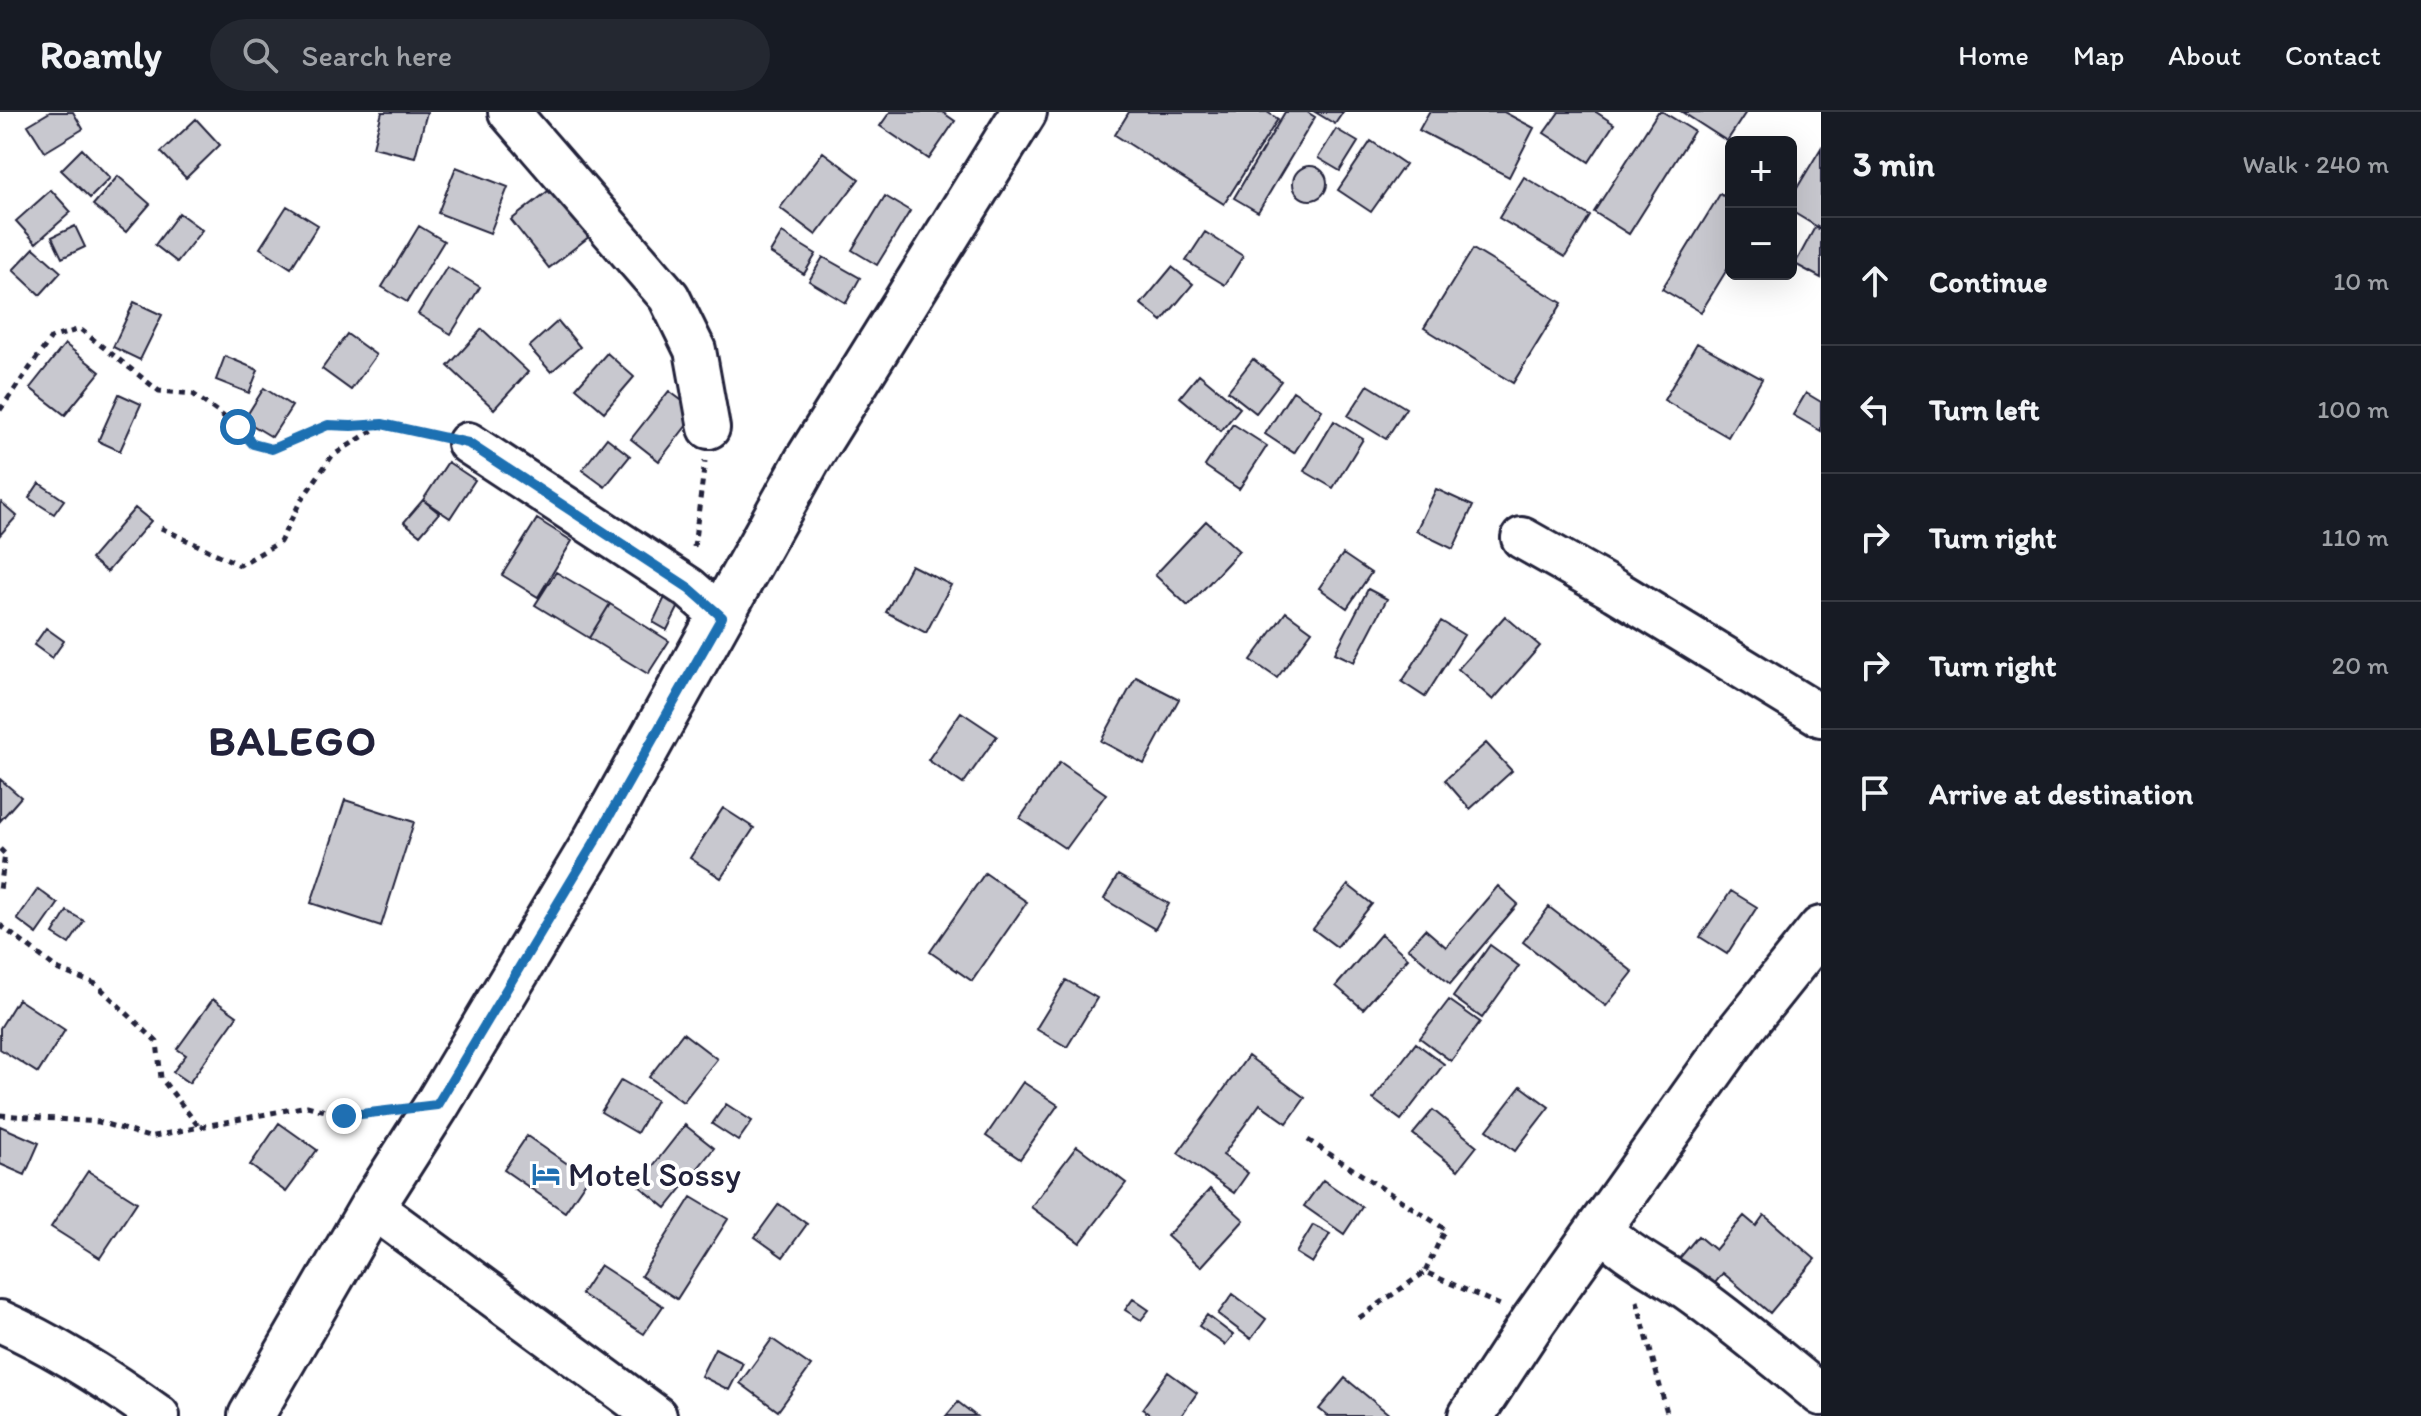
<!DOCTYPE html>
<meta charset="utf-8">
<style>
:root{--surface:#171b24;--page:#242831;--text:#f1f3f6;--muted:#9ea1a6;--line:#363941}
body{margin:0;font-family:Itim,sans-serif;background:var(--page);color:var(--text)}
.controls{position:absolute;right:24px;top:24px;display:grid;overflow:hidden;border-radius:12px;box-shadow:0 8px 32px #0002}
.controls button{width:72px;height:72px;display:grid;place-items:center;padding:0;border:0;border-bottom:2px solid var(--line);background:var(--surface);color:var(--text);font:40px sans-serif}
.stop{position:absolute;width:24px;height:24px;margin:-18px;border:6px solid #1f6fb2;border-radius:50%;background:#fff}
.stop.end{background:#1f6fb2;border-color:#fff;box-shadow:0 2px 8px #0008}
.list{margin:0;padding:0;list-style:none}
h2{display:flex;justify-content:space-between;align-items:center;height:104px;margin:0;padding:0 32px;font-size:34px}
h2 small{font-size:26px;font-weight:400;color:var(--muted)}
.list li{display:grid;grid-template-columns:52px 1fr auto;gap:24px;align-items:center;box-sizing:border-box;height:128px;padding:0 32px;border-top:2px solid var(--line)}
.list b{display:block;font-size:30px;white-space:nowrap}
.list em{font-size:26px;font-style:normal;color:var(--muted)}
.icon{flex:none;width:44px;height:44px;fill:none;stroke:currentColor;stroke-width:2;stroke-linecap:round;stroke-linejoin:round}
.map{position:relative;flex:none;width:1821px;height:1304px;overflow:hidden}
header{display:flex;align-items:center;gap:48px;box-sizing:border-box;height:112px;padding:0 40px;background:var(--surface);border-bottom:2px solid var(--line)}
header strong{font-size:38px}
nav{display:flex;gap:44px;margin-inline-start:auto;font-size:28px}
.search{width:560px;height:72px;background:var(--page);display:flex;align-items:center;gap:20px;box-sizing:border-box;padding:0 28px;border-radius:44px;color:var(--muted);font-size:30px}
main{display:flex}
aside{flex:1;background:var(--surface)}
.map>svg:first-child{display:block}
</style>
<header>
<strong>Roamly</strong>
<div class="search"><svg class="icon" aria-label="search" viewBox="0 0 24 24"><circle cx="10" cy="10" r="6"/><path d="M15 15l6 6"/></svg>Search here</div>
<nav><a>Home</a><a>Map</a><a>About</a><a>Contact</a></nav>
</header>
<main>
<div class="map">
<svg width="1821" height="1304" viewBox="0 0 1821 1304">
<rect width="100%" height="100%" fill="#fff"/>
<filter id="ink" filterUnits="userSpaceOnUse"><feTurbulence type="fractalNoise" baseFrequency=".0125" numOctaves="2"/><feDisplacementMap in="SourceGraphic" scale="16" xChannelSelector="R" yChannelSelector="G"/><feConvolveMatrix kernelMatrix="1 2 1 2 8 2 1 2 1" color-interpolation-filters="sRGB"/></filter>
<g filter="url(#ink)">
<path fill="#c8c8cf" stroke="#22223b" stroke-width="2" d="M50,0H73L83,17L45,40L28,13Z
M382,0H427L415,45L373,35Z
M890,0H942L955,9L929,47L880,14Z
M1129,0H1267L1278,7L1224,92L1115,23Z
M1285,0H1307L1315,5L1258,100L1234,86Z
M1315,0H1343L1335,12Z
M1429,0H1504L1534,16L1509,65L1419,18Z
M1559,0H1596L1614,12L1589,50L1544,21Z
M1658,0H1663L1694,19L1629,122L1594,100Z
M1682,0H1746L1727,29Z
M196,7L220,33L186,66L161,40Z
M1336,17L1358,30L1340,59L1318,46Z
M1371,29L1405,52L1371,100L1338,78Z
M1821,36V117L1791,99V86Z
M82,37L110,66L90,86L61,58Z
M823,40L859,67L816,123L780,96Z
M1293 71a17 17 0 1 1 34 0a17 17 0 1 1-34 0Z
M456,55L508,75L490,121L438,101Z
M118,64L150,92L126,120L93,93Z
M1524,65L1590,104L1565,145L1499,106Z
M552,76L590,124L549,156L511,108Z
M51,78L71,100L36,131L16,109Z
M1720,82L1731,88V151L1701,200L1662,177Z
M885,84L910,99L877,153L852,138Z
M287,94L318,113L291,156L260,136Z
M179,101L202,118L177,150L155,133Z
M75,114L85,135L62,146L52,125Z
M419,114L444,129L407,190L382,175Z
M1815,115L1821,118V166L1795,152Z
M1205,120L1243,144L1225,173L1186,149Z
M782,121L816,142L804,162L770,141Z
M34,136L61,160L40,183L13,158Z
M1473,137L1562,191L1513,271L1424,216Z
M823,145L860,166L846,191L809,169Z
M447,155L480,175L451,222L418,202Z
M1172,155L1193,172L1162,209L1141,192Z
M134,190L162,203L140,248L113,235Z
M558,209L580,235L551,260L529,235Z
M482,217L528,260L494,297L448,254Z
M347,222L376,243L351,278L322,257Z
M1697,231L1762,267L1728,325L1664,288Z
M65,232L100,260L65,303L30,276Z
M607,241L634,265L604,300L576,276Z
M225,244L258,258L249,281L216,268Z
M1253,247L1281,269L1256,301L1228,279Z
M1199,262L1240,296L1221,319L1180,285Z
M1368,273L1406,296L1386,327L1348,304Z
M264,276L292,294L272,325L244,308Z
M669,279L697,300L659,349L631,327Z
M1293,279L1322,298L1294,341L1265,322Z
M1806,281L1821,290V319L1793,303Z
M119,282L141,292L120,339L98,329Z
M1334,309L1363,327L1333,376L1304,359Z
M1233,312L1267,334L1239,377L1205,354Z
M607,326L630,344L605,375L582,358Z
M448,350L475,368L450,406L423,388Z
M39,371L64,388L54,402L29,386Z
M1436,377L1473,394L1453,437L1416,419Z
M423,388L439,401L420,423L404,410Z
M1,390L17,404L0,423V392Z
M135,396L151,409L107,460L91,447Z
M537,407L572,429L538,485L502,463Z
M1206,409L1239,439L1188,494L1155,463Z
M1343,442L1371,461L1347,496L1319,476Z
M911,453L951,473L926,521L886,500Z
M556,460L610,492L589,526L535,493Z
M1368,477L1387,487L1354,550L1335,541Z
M668,479L683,486L667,518L653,510Z
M610,492L669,529L648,562L589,526Z
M1286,500L1312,519L1277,566L1251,548Z
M1505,504L1540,534L1493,588L1458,557Z
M1441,509L1464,523L1425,585L1402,570Z
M46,516L64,529L52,546L34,533Z
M1136,565L1179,587L1144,652L1101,629Z
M961,600L997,624L963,672L928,648Z
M1486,631L1512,659L1470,697L1445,668Z
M1060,650L1106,682L1066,737L1020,706Z
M0,667L21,685L0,709Z
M345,688L414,710L381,814L311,791Z
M723,696L754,716L721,766L690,746Z
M985,761L1027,790L972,869L930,840Z
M1118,763L1169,792L1155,817L1104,787Z
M1348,773L1372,792L1337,835L1313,817Z
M1498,774L1518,792L1450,872L1408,836L1425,817L1446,835Z
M38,777L58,792L37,822L17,807Z
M1731,779L1757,795L1727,842L1700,825Z
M1549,795L1633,860L1606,894L1523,830Z
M67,799L84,809L69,832L53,822Z
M1381,822L1408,846L1363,897L1336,874Z
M1490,833L1519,854L1482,906L1453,885Z
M1066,868L1097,886L1067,935L1036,917Z
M18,887L65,918L38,961L0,937V916Z
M213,887L237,904L189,971L173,960L186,943L177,937Z
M1449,888L1480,910L1451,949L1420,926Z
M683,921L717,947L683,990L649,965Z
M1416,931L1444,952L1401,1008L1373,987Z
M1248,944L1305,986L1287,1011L1260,992L1223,1043L1248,1061L1234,1081L1178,1041Z
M621,968L656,988L637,1021L601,1000Z
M1023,970L1058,993L1020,1047L986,1024Z
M1521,974L1549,995L1515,1039L1487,1018Z
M726,992L752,1009L738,1029L712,1012Z
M1433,998L1477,1034L1458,1058L1413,1022Z
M279,1011L317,1038L286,1080L250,1053Z
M685,1013L714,1036L666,1096L638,1073Z
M0,1014L39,1031L25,1063L0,1052Z
M527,1024L588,1066L565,1100L504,1058Z
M1077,1034L1126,1071L1080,1131L1031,1095Z
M88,1059L137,1090L100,1146L51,1115Z
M1323,1068L1362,1095L1344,1122L1304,1094Z
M1210,1077L1244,1108L1201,1155L1167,1124Z
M691,1085L728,1107L677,1187L641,1164Z
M779,1092L807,1112L783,1145L755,1125Z
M1764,1103L1815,1147L1770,1201L1723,1161L1711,1176L1678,1148L1698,1124L1715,1138L1744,1104L1756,1114Z
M1313,1113L1330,1122L1312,1151L1296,1141Z
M600,1153L663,1194L644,1222L581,1182Z
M1233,1182L1266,1207L1251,1227L1218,1202Z
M1133,1187L1149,1198L1141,1208L1125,1198Z
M1207,1203L1233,1223L1225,1233L1199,1214Z
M772,1227L811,1254L778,1299L740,1271Z
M715,1236L743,1251L729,1278L701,1264Z
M1168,1260L1197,1281L1181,1304H1152L1142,1297Z
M1345,1266L1390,1303L1388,1304H1328L1319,1297Z
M958,1290L976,1304H946Z"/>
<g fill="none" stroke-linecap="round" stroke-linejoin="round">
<defs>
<path id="street" d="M509,0L669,185L695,238L709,316
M468,331L689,476L722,505
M1522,426L1616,479L1821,604
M372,1095L656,1304
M1599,1115C1624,1141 1655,1156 1685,1176C1732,1209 1776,1246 1821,1283
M0,1209C56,1234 109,1268 159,1304"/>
<path id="secondary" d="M1471,1304L1534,1208L1741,917L1821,817"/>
<path id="primary" d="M251,1304L372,1095L437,993L594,731L807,349L1024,0"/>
</defs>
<use href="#street" stroke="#22223b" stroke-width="46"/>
<use href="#secondary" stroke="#22223b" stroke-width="50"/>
<use href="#primary" stroke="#22223b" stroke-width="50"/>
<path stroke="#22223b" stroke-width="5" stroke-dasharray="6 6" stroke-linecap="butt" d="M0,298L51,226L80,217L159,279L193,282L238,315L253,332L272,337L328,313L351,314L382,312L434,324
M161,416L240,453L280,430L300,390L332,344L381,313
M694,435L705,349
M0,737L5,742L0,778
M0,813L59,858L96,872L157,930L161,966L199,1015
M0,1003L99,1010L149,1025L307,994L344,1004L388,999
M1308,1028L1445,1117L1425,1160
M1637,1189L1668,1304
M1359,1206L1425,1160L1500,1193"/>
<use href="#street" stroke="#fff" stroke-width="40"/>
<use href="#secondary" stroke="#fff" stroke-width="44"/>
<use href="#primary" stroke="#fff" stroke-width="44"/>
</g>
</g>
<g fill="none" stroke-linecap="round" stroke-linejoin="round" filter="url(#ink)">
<path stroke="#1f6fb2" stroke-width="10" d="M238,315L253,332L272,337L328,313L351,314L382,312L468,331L689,476L722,505L594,731L437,993L344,1004"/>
</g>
<defs>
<symbol id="hotel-bare" viewBox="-9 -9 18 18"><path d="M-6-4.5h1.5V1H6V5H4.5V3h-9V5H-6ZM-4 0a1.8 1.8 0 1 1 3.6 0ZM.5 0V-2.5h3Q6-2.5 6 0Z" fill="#1f6fb2" stroke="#fff" stroke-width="2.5" paint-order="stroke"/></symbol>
</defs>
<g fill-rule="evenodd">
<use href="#hotel-bare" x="526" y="1042" width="40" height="40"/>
</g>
<g text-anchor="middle" stroke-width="8" stroke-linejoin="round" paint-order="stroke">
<g font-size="34" fill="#22223b" stroke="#fff" text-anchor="start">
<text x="568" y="1074">Motel Sossy</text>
</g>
<g font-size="42" font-weight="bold" letter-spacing="2" fill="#22223b" stroke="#fff">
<text x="293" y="643">BALEGO</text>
</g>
</g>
</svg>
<div class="controls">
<button>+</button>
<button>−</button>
</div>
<div class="stop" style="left:238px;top:315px"></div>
<div class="stop end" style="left:344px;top:1004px"></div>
</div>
<aside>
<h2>3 min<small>Walk · 240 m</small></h2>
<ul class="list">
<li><svg class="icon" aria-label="ahead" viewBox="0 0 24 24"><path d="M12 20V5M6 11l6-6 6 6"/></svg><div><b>Continue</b></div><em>10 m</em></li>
<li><svg class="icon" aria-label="left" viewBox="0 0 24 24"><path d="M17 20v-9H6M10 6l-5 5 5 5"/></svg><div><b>Turn left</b></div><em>100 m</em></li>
<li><svg class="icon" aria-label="right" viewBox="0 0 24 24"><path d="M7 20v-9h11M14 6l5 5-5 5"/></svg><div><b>Turn right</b></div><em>110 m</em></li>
<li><svg class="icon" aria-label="right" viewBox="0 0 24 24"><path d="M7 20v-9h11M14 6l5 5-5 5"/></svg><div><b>Turn right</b></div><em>20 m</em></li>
<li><svg class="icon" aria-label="arrive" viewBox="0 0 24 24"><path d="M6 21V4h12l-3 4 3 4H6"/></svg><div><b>Arrive at destination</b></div></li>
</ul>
</aside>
</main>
